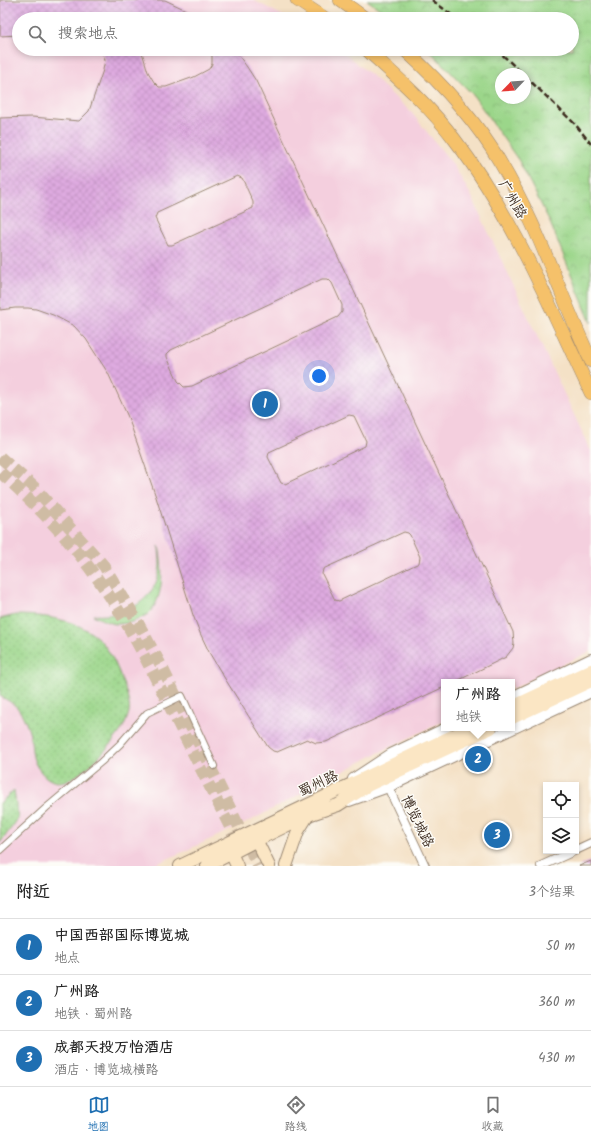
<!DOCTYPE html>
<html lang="zh">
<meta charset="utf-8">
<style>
:root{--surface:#fff;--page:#f2f2f2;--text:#222;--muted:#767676;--line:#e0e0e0;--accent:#1f6fb2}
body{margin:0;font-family:Kalam,"LXGW WenKai TC",sans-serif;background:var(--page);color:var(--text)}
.controls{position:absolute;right:12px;bottom:12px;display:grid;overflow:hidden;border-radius:0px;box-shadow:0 2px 6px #0003}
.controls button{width:36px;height:36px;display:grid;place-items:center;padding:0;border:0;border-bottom:1px solid var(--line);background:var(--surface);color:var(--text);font:20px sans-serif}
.compass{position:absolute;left:495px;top:68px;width:36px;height:36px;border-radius:50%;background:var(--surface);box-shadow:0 2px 6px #0003;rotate:245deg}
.you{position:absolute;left:319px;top:376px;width:14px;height:14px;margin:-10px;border:3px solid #fff;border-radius:50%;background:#1a73e8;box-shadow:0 0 0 6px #1a73e833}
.badge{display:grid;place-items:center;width:26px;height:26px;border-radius:50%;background:var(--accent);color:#fff;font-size:13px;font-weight:700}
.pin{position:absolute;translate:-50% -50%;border:2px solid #fff;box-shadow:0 1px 4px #0006}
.popup{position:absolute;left:441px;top:679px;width:74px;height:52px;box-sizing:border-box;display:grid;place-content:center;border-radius:0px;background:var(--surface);filter:drop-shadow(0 1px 3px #0005);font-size:13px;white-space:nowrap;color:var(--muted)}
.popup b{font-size:15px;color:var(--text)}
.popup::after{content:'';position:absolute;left:50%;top:100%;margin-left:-8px;border:8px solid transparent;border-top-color:var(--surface)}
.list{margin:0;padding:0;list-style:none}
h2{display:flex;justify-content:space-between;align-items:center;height:52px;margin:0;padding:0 16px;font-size:17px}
h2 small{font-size:13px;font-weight:400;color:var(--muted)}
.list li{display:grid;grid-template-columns:26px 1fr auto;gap:12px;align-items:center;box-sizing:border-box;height:56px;padding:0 16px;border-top:1px solid var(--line)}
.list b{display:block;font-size:15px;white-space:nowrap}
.list p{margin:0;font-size:13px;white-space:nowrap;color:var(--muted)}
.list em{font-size:13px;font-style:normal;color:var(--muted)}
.icon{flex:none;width:22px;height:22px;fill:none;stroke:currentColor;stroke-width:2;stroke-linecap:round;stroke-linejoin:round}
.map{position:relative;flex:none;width:591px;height:866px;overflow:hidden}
.search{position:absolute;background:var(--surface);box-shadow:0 2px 6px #0003;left:12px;right:12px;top:12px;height:44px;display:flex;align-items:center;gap:10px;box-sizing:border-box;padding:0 14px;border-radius:22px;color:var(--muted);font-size:15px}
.sheet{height:220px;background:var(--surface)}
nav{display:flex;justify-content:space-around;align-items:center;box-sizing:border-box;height:56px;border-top:1px solid var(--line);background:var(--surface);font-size:11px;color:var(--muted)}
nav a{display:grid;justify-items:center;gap:2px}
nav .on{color:var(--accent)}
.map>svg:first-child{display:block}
</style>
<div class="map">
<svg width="591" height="866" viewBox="0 0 591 866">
<defs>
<pattern id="grass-dots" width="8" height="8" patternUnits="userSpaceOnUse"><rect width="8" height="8" fill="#9bd68a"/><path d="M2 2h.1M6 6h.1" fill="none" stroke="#86b877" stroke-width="1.8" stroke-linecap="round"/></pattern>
<pattern id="park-crowns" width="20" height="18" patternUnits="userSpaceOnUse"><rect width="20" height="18" fill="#9bd68a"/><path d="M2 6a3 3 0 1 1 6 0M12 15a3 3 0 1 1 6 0" fill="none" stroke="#86b877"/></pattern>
<pattern id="building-cross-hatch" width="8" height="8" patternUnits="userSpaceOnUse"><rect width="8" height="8" fill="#deaae0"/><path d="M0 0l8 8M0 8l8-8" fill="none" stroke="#bf92c0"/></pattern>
</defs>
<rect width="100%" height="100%" fill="#fdfcf7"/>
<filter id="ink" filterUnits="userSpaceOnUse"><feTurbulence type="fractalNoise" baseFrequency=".025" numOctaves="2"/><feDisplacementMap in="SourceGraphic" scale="8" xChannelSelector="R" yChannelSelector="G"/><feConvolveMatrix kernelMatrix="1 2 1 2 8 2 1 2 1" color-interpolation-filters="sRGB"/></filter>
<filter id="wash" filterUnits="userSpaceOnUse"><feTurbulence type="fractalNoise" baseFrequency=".012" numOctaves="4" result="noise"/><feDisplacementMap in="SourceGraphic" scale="16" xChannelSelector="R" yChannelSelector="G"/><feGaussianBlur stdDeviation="0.9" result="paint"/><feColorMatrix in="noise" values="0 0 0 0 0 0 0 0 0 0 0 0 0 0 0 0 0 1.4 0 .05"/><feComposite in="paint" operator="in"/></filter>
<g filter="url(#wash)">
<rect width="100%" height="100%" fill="#f4e1c6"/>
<path fill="#f4cfde" d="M0,0H253L289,19H19V49H339L370,74L411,112L452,163L471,195L591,451V651L512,689V682H444V721L374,755L248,822L152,866H0Z"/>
<path fill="url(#grass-dots)" stroke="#6b8054" d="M15,615C44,615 78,619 100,640C110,651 117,666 122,680C125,687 131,705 129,712C128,717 125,724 122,729C112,745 74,789 53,781C48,779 44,776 41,772C30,759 33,750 30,735C28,727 24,717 19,710C15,704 7,700 0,696V619Z
M14,790L18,819L0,843V803Z"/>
<path fill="url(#park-crowns)" stroke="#6b8054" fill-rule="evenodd" d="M367,0H591V323L549,220L519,161L473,95L428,49H572V19H394ZM501,74H525V98H501Z
M159,546C163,566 165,598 148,614C145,616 141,618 137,620C130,623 124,624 116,624C108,623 100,619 93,615C125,618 158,600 160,565C160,558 159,552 159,546Z"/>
<g id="blocks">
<path fill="url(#building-cross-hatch)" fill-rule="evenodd" d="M0,0H165L184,9L201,19H160L152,17L143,19H19V35L0,36Z
M101,49H141L148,72L154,82L159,87H166L194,77L209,69L212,64V56L208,49H234L247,67L256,81L513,632L514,643L513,648L506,657L455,682H444V687L326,742L316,743L307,739L277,752L273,751L268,747L222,674L210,654L200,633L193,615L156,497L128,417L108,373L95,353L86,339L74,326L53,315L36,309L28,308H15L0,310V118L32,117L79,121L89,111L103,70L105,60ZM237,176L242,178L243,180L253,202V208L172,245H168L155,218L157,213ZM322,279H328L332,283L342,305V312L338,317L192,386L184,387L178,381L167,357V354L171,350ZM349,415L354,416L355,418L366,441L365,446L285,484L281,483L268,457L269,452ZM404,532L408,533L410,535L420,557L419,563L339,601L335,600L322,574L323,569Z
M591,861V866H579Z"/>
</g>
</g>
<g filter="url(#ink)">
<use href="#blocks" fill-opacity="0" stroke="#988672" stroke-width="1"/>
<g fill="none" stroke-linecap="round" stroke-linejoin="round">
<path stroke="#cfbca4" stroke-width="12" stroke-dasharray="12 6" stroke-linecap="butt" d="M0,457L34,487L104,566L132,612L162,667L258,866
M0,472C34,503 67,536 94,574C125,615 149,665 172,711C195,757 218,803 241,849"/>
<defs>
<path id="pedestrian" d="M0,850L46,808L101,762L120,744L147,713L182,696L214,766"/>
<path id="minor" d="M388,787L425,866
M576,850L591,843
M541,866L574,851"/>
<path id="tertiary" d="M512,697L591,659
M353,779L391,754L446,728
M349,801L388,787L591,692"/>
<path id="secondary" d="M512,707L591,670
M512,718L591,681
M253,833L269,866
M228,846L237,866
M180,866L469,728
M207,866L257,840L308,815L338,805L369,785L491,728
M286,866L298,831L308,815"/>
<path id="primary" d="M297,0L326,19
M340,0L366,19
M366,49C397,77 430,106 455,140C513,216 550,307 591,393
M404,49C439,81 476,120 500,162C538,225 560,295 591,361"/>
</defs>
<use href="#pedestrian" stroke="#988672" stroke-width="8"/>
<use href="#minor" stroke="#988672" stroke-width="10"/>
<use href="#tertiary" stroke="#988672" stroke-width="12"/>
<use href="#secondary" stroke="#988672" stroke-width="14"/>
<use href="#primary" stroke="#988672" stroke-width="14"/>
<use href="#pedestrian" stroke="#fff" stroke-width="6"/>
<use href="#minor" stroke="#fff" stroke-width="8"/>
<use href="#tertiary" stroke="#fff" stroke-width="10"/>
<use href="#secondary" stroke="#fbe6c4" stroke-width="12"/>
<use href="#primary" stroke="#f5c16b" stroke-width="13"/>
<path stroke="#3b2a1e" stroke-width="2.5" stroke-dasharray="6 3" stroke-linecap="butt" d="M432,0L457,19
M496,49L523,74
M525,76L575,124L591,144"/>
</g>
</g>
<g text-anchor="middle" stroke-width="3" stroke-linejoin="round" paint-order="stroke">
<g font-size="14" fill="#3b2a1e" stroke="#fdfcf7">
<text transform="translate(513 199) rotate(60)" y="5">广州路</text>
<text transform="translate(318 783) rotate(-25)" y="5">蜀州路</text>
<text transform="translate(418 821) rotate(64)" y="5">博览城路</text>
</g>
</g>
</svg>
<div class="controls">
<button><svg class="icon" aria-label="locate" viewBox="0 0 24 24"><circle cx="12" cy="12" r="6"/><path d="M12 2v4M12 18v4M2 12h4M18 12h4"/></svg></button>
<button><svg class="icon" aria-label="layers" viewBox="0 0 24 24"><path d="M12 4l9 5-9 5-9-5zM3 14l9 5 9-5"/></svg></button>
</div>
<svg class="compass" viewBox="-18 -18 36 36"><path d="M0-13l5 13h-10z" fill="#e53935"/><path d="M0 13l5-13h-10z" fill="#767676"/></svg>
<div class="you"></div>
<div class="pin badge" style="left:265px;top:404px">1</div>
<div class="pin badge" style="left:478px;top:759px">2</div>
<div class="popup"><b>广州路</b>地铁</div>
<div class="pin badge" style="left:497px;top:835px">3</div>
<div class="search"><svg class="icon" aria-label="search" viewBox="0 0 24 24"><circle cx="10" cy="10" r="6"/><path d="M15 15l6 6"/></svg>搜索地点</div>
</div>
<section class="sheet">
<h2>附近<small>3个结果</small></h2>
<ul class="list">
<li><span class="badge">1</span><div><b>中国西部国际博览城</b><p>地点</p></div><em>50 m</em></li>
<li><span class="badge">2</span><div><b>广州路</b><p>地铁 · 蜀州路</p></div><em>360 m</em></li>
<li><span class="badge">3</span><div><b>成都天投万怡酒店</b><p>酒店 · 博览城横路</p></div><em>430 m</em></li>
</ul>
</section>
<nav>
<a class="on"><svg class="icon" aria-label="map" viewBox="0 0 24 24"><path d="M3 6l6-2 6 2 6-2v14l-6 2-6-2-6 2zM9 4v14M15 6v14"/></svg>地图</a>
<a><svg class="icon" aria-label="directions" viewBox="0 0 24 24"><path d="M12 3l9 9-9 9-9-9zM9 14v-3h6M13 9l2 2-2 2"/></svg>路线</a>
<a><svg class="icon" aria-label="saved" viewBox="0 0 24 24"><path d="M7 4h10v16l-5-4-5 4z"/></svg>收藏</a>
</nav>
